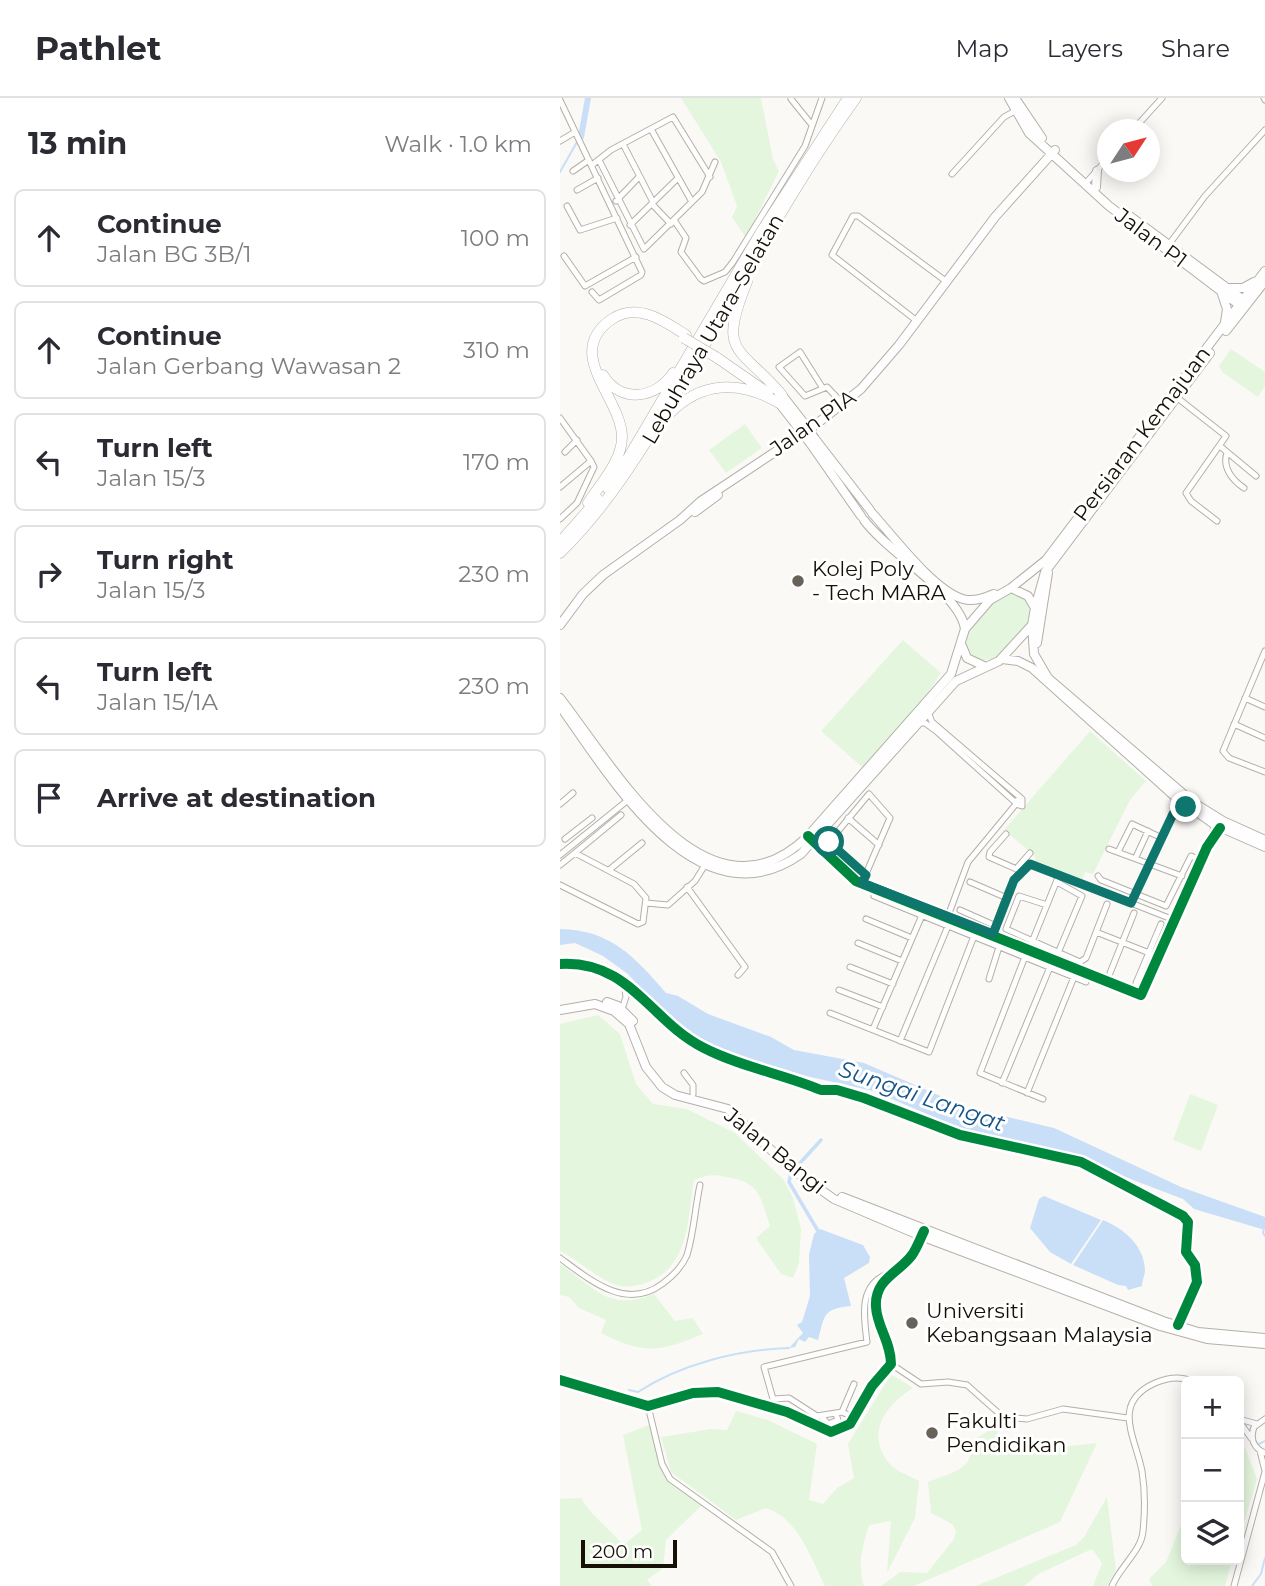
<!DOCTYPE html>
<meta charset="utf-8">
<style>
:root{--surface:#fff;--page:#f2f2f3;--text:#2b2b33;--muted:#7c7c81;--line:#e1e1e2}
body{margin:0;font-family:Montserrat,sans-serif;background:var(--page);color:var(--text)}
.controls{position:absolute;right:21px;bottom:21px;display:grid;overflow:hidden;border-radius:10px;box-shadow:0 4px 18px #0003}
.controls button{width:63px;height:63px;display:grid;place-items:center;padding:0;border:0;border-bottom:2px solid var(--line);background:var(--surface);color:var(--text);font:35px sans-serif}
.compass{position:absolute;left:537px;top:21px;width:63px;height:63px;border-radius:50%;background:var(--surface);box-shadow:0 4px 18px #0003;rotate:54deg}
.scale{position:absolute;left:21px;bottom:18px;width:96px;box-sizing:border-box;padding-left:7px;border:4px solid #171006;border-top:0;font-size:19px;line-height:24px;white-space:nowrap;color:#171006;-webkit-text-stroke:5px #fff;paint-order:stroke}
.stop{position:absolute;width:21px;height:21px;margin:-16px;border:5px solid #0f766e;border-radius:50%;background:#fff}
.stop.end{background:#0f766e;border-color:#fff;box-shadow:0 2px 7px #0008}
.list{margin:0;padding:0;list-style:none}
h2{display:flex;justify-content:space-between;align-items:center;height:91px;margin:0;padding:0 28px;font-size:30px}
h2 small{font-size:23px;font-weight:400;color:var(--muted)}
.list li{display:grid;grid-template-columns:46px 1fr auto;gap:21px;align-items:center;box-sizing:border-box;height:98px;margin:0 14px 14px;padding:0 14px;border:2px solid var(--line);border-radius:10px}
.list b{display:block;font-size:26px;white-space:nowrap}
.list p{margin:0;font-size:23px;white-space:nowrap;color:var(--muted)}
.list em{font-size:23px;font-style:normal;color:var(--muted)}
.icon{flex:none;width:38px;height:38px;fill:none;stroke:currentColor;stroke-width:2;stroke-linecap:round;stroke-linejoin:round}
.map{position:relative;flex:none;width:705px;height:1488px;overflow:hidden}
header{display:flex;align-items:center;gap:42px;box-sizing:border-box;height:98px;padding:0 35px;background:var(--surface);border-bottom:2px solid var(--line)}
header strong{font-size:33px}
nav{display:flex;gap:38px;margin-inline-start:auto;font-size:24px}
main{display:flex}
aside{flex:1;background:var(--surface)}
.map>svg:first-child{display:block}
</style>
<header>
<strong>Pathlet</strong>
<nav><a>Map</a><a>Layers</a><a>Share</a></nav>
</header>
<main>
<aside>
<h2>13 min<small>Walk · 1.0 km</small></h2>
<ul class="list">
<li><svg class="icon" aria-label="ahead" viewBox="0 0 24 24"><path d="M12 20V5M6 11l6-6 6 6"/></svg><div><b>Continue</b><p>Jalan BG 3B/1</p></div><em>100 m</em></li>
<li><svg class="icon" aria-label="ahead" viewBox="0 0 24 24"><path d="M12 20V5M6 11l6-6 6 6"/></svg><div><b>Continue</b><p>Jalan Gerbang Wawasan 2</p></div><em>310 m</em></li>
<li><svg class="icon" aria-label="left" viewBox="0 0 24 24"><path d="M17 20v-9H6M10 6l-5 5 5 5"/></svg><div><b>Turn left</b><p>Jalan 15/3</p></div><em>170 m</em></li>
<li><svg class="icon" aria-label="right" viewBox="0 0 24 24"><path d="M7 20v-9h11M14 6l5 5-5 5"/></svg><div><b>Turn right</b><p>Jalan 15/3</p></div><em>230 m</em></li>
<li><svg class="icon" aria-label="left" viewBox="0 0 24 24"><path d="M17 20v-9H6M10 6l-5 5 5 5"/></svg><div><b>Turn left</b><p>Jalan 15/1A</p></div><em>230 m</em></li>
<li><svg class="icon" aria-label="arrive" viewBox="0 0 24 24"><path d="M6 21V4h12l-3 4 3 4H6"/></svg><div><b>Arrive at destination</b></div></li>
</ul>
</aside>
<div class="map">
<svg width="705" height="1488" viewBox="0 0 705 1488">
<rect width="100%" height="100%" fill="#fbf9f6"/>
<path fill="#e4f7de" d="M121,0H201L213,61L219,73L186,140L172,119L177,108L161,64Z
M671,251L705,274V288L698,299L662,274L659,268Z
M185,326L202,350L166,375L149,352Z
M450,494L465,500L470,507L469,523L437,560L419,563L406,552L405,536L439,497Z
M343,542L381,575L366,598L302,669L261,633Z
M530,633L586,683L570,702L533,776L525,774L523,781L476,763L474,757L444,732Z
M38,917L60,936L76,986L93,1006L127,1011L175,1035L224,1082L233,1100L241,1131L239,1165L233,1180L221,1176L196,1140L210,1128C200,1098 200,1084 166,1079C153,1076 146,1077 134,1082C127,1123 130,1171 83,1186C72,1189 61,1190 51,1185C33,1177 18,1162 0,1153V926Z
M630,996L658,1007L641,1053L613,1042Z
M0,1166C36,1190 47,1214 94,1196L115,1223L133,1220L143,1236C100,1254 84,1257 41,1235L46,1222L19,1210L9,1199L0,1197Z
M331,1276L353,1290C326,1307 304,1336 330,1366C336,1373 350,1378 359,1383L355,1420L327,1475L331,1423L309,1427C303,1447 297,1467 304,1488H265C251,1460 238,1420 206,1410L176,1422L111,1374L101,1339L151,1331L167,1332L176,1313L208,1322L257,1346L249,1402L263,1406L277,1390L294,1380L288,1346Z
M89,1327L107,1383L142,1407L106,1442L103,1470L87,1482L92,1488H0V1401L21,1400C32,1419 49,1430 63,1447L82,1432L63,1337Z
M437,1328L439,1356L458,1354L477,1341L486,1342L489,1350L537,1345L500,1424L354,1488H321L340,1474L367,1475L394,1441L396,1433L392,1426L371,1415L368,1384C389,1375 416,1372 410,1344Z
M679,1335L697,1381L679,1441Z
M547,1399L556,1472L547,1488H533L542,1465L532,1451L480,1475L464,1488H416L516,1447L524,1439Z
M626,1415V1462H672L665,1488H592L589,1481L606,1464Z"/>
<path fill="#c8dff7" d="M0,831C51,832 75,859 106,895L118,898L148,916L211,939L234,952L304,965L406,1009L494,1030L621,1089L705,1119V1132L634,1111L623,1101L518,1061L395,1028L313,993L246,978L157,951L143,945L98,909L68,876L43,858L15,845L0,847Z
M484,1098L541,1122L511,1166L490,1154L470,1130L479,1101Z
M543,1122C564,1131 584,1147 585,1172C585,1178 582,1182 582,1188L568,1192L566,1188L558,1187L513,1167Z
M260,1131L303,1147L310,1159L309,1165L284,1180L291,1208C263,1211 265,1216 258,1242L249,1239L245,1244L239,1241L235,1249L229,1250L243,1235L237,1227L242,1224L250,1198L249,1157L254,1136Z"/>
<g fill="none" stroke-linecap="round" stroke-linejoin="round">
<path stroke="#c8dff7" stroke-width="2" d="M0,74L17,44
M705,1126L703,1135L705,1138
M69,1292L78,1294C121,1266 177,1252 229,1250
M699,1346L705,1343
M692,1488L701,1476L705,1460"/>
<path stroke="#c8dff7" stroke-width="3.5" d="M258,1133L229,1084L231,1075L261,1042"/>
<path stroke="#c8dff7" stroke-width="6" d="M21,39L28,0"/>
<defs>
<path id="minor" d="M704,0L705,2
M231,1L252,27
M0,2L82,174L81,177L39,202L32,194
M91,31L132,104
M573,32L602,0
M0,43L15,34
M63,46L93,104
M39,62L84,151L142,94L155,64
M32,67L51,52L113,19L150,79
M13,73L29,62
M392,76L444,19L455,13
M525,86L548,60
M17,92L38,80
M56,103L78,80
M92,106L111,126
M7,108L20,132L57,120
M114,122L126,140L121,154L141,181L144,183L165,174L173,164L245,48L262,0
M70,127L118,80
M607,149L645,98L705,32
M4,158L25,188L76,159
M357,223L272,157L293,118H298L387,184
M262,289L240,254L219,269L245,298L267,289L284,307
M615,298L666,338L626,395L631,403L657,423
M0,320L31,363L0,389
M661,349L696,378
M5,354L17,342
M667,355C662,369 672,382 684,390
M0,421L17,405L34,369L31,363
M705,553L663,653L669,660L705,674
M685,600L705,609
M368,614L372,624L462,701V708L456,706L458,701
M360,625H365L376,633L456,705
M674,626L705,640
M0,706L13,695
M288,720L319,747
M446,736L430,754L429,759L461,773
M5,741L32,720
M252,742L296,783L581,897L647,749L660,730
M647,749L655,727
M549,751L622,778
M559,752L572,726L602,740
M15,755L61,717
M0,757L68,702
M576,759L588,733
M0,767L15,755L74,786L86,800L83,824L78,826L0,787
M456,771L470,755
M49,772L82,745
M538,778L541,782L606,808L631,758L641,762
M410,784L447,800
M497,784L522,798L498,855
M302,785L330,720L309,696L269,744L306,777
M127,789L185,869L178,877
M314,798L526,884
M86,805L108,807L135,783L145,767
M571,805L614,713V699
M487,807L459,798L446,831L520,864L526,860L547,806
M400,812L436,828
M388,818L408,764L456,706
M306,821L352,840
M536,834L597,858
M433,837C441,816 449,774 472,766L614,822
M472,844L497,782
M298,845L342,863
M466,856L420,975L483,1001
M0,866C70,862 90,923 144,950C181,969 223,976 261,992H277L304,1000L400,1037L521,1064L623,1118L628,1124L626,1154L635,1167L637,1184L618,1227
M290,869L333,886
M550,875L574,815
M429,881L439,849
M576,885L601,826
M279,892L323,909
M62,911L66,899L64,883
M270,915L369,954L414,838
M313,931L363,815
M340,943L388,828
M124,975L133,987V996
M442,985L490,869
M467,995L514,879
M0,1160C30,1182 66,1213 102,1186C113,1178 122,1169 127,1157C134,1134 135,1110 140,1087
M331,1266L361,1286L388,1284L407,1287L443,1319L467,1321L503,1311L568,1320
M0,1282L88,1308L133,1295L158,1294L227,1314L271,1334L290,1326L312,1288L331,1266C331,1244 317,1229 316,1208C315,1182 336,1176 349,1160C355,1153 359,1144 362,1135
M88,1308L102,1366L110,1381L212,1454L231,1488
M282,1314L294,1286
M262,1319L268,1326L278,1322L276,1316
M295,1320L282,1314L257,1318L229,1300L213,1301L204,1269L307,1244C304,1219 298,1188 327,1176
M679,1321L697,1326
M705,1321L694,1329C690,1340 693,1350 705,1355
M679,1323L691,1340
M700,1353L705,1373
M552,1488C559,1470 582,1452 583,1433C585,1414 585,1392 582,1373C575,1338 551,1305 595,1285C607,1280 620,1278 631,1283
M674,1488L705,1374"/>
<path id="major" d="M449,0L469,35L549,108L682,209
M455,0L482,40
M536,89L537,73
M567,116L686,204
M667,190H683L694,184
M662,196L667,211L665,224
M666,233L705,183
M222,297L243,324
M219,305L237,328
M255,341L310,412
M250,345L301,418
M135,414L158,397
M312,415C333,438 373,492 403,501C414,504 424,500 434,496
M304,422C328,455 400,495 405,531
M451,490L486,462L705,173
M475,510L485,474L650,255
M0,527L23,496L43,477L120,422L141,403L254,328L301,291L339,247L435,119L495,52
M472,527L474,556L488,580L634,705L663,723L705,742
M477,545L488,475
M402,548L407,560L424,568
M442,561L458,563L472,570L612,696L655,727L705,749
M0,600C54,669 147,836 248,738L391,576L405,531L430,502L451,490L468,498L475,510L472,527L439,563L396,583L241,756C138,829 50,678 0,608
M47,904L58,908L73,923
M0,912L35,906L54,913L69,926L86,969L102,989L115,997L168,1011L230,1070L274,1101L361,1138L600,1228L647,1241L705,1246
M282,1099L603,1223L638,1234L705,1240"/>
<path id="highway" d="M187,184C157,257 179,247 222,297
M156,259L208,295
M43,277C61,306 96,301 113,275
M109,316C141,283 180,282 219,305
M47,390L68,360L201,134L288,0
M28,405C40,386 62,363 62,339C62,300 2,255 52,221C78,204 104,223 126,237
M0,444L38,401
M0,455C46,410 80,355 113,301C174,200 227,95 296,0"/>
</defs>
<use href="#minor" stroke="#b4afa8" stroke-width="7"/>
<use href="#major" stroke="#b4afa8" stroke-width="10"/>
<use href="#highway" stroke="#b4afa8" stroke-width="11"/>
<use href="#minor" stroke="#fefefe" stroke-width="5"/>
<use href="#major" stroke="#fefefe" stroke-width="8"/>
<use href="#highway" stroke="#fefefe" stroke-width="10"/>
<defs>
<path id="major-bridge" d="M243,324L255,341
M237,328L250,345"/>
<path id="highway-bridge" d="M124,240L156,259"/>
</defs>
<use href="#major-bridge" stroke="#b4afa8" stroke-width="10" stroke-linecap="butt"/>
<use href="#highway-bridge" stroke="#b4afa8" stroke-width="11" stroke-linecap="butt"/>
<use href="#major-bridge" stroke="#fefefe" stroke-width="8"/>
<use href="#highway-bridge" stroke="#fefefe" stroke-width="10"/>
<defs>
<path id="cycleway" d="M248,738L296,783L581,897L647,749L660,730
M0,866C70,862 90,923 144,950C181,969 223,976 261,992H277L304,1000L400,1037L521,1064L623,1118L628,1124L626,1154L635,1167L637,1184L618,1227
M0,1282L88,1308L133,1295L158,1294L227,1314L271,1334L290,1326L312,1288L331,1266C331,1244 317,1229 316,1209C314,1181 339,1175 352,1157C357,1150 360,1141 364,1133"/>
</defs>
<use href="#cycleway" stroke="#fff" stroke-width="15"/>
<use href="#cycleway" stroke="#00873e" stroke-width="10"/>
</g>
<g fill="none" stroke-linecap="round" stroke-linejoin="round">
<path stroke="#0f766e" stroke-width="9" d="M269,744L306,777L302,785L433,836L454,782L470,766L571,805L613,716L626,709"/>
</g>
<g fill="#67625a" stroke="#fff" stroke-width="2.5">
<circle cx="238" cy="483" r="7"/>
<circle cx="352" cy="1225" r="7"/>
<circle cx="372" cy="1335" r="7"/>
</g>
<g text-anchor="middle" stroke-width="6" stroke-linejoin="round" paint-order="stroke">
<g font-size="21" fill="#171006" stroke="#fff">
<text transform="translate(591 140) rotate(37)" y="7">Jalan P1</text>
<text transform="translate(153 231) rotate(-60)" y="7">Lebuhraya Utara–Selatan</text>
<text transform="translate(253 325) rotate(-35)" y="7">Jalan P1A</text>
<text transform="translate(582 336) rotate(-53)" y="7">Persiaran Kemajuan</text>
<text transform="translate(215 1053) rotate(39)" y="7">Jalan Bangi</text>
</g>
<g font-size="21" fill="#171006" stroke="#fff" text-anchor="start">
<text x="252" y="478">Kolej Poly<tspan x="252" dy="24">- Tech MARA</tspan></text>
<text x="366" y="1220">Universiti<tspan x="366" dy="24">Kebangsaan Malaysia</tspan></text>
<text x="386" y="1330">Fakulti<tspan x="386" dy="24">Pendidikan</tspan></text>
</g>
<g font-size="23" font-style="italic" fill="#155489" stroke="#fff">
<text transform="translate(362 998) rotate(19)" y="8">Sungai Langat</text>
</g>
</g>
</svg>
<div class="controls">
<button>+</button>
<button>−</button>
<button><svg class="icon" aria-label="layers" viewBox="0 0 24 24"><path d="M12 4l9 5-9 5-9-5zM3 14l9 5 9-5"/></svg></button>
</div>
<svg class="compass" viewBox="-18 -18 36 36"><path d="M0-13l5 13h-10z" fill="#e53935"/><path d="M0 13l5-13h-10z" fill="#7c7c81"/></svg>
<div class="scale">200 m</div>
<div class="stop" style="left:269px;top:744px"></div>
<div class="stop end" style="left:626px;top:709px"></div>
</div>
</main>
